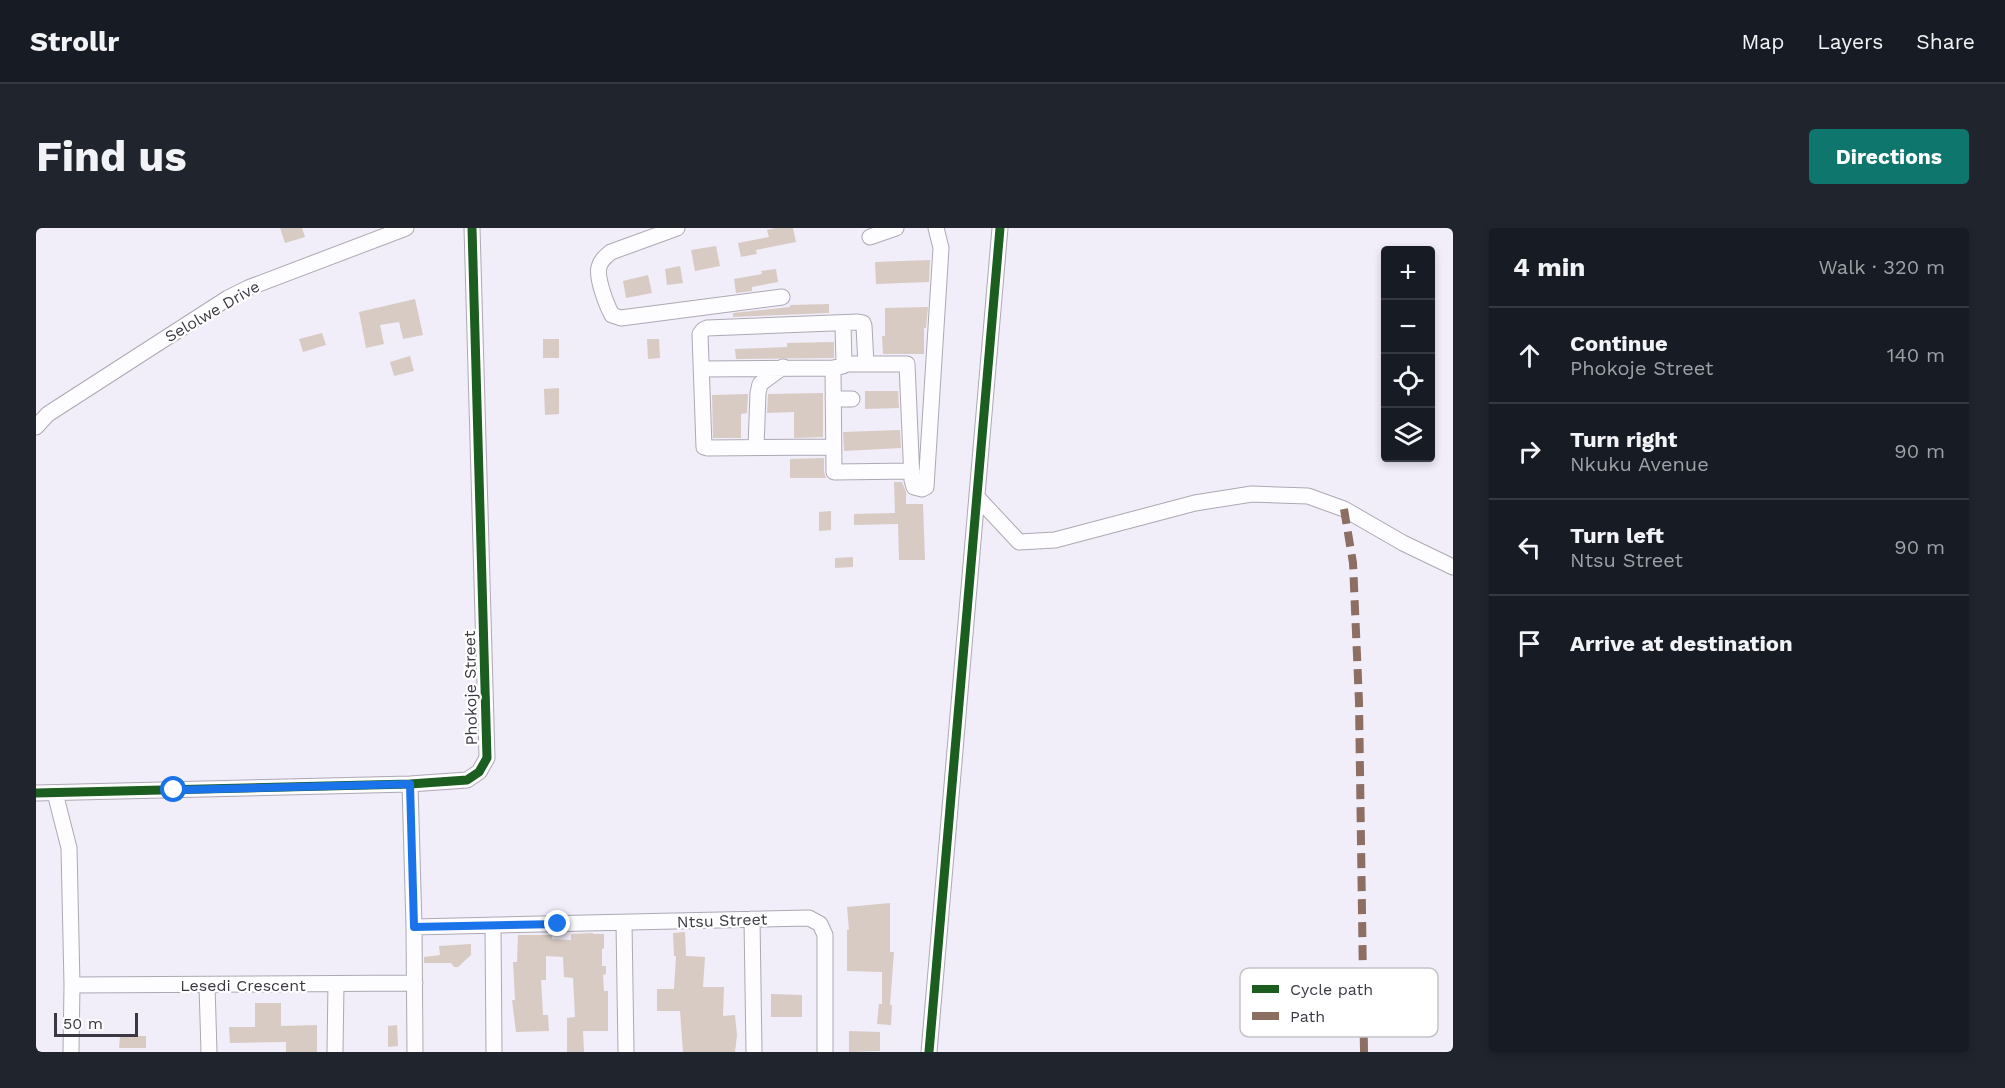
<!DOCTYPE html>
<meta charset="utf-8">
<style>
:root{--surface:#171b24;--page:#20242c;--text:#f1f3f6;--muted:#9ea1a6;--line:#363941;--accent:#0f766e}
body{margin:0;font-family:"Work Sans",sans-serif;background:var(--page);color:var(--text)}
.controls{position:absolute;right:18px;top:18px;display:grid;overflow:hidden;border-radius:6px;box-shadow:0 3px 9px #0003}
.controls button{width:54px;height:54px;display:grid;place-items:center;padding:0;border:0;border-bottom:2px solid var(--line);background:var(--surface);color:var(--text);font:30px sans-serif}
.scale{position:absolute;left:18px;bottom:15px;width:84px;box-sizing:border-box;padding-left:6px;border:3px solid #3c3843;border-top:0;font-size:16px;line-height:21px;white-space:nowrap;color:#3c3843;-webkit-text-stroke:4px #fff;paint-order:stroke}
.stop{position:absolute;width:18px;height:18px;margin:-14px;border:4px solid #1a73e8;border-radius:50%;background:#fff}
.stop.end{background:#1a73e8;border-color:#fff;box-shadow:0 2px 6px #0008}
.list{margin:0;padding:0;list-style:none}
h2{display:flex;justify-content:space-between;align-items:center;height:78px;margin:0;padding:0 24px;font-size:26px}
h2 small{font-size:20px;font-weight:400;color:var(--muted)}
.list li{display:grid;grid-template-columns:39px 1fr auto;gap:18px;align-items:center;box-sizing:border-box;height:96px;padding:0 24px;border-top:2px solid var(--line)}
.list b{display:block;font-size:22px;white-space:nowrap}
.list p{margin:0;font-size:20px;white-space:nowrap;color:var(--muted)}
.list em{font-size:20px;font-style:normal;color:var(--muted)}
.icon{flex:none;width:33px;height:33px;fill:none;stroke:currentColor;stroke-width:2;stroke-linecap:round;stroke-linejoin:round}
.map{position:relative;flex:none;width:1417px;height:824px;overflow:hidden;border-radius:6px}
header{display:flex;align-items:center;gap:36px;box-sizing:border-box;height:84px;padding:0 30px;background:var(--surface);border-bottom:2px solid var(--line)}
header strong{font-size:28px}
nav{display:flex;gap:33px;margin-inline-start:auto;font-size:21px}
.intro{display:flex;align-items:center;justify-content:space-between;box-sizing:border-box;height:144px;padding:0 36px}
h1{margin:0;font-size:42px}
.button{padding:15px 27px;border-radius:6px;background:var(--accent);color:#fff;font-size:21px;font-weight:700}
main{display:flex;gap:36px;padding:0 36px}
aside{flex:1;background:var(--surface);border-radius:6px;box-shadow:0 3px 9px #0003}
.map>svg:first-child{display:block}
</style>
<header>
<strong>Strollr</strong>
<nav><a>Map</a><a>Layers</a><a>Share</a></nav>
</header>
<div class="intro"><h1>Find us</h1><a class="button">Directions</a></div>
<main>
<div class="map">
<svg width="1417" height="824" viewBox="0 0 1417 824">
<rect width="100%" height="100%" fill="#f1edf9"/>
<path fill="#d8cbc4" d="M244,0H266L269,9L249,15Z
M739,0H757L760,14L720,22L721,26L705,29L702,15L733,9L731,2Z
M680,18L684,38L659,43L655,22Z
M894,32L893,54L840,56L839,34Z
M644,38L647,55L631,57L629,41Z
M740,41L742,54L716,59V63L700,65L698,51L726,46L725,43Z
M612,47L616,65L590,70L587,53Z
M379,71L387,107L367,111L363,94L344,97L348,116L330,120L323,84Z
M793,76V85L697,89V85L754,79V77Z
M892,79L890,100H888V126H847L846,108H849V80Z
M286,105L290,117L267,124L263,111Z
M507,111H523V130H507Z
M611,111H623L624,130L612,131Z
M798,114V130H796L700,131L699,121L751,119V115Z
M374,128L378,143L358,148L354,134Z
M523,160V186L509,187L508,161Z
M829,163H862L863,180L829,181Z
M787,165V209L758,210V184L731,185L732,166Z
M712,166L711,185L705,186V210H677L676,167Z
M864,202L865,220L808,223L807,204Z
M788,230V244L790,250H754V231Z
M858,254H866L870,264V276H887L889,332H863L862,296L818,297V286L859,285Z
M795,283V302L783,303V284Z
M817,329V339L799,340V330Z
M854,675V724H858L854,777H856L855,797L841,796L843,776H846V744L811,743V702H813L811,679Z
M649,704L650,728L669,729L667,759H688L687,788L699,787L701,807L699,824H647L644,783H621V761H638L640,728H638L637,705Z
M557,705V706H568V720L566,721V738H570V746L567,747L568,763H572V803H547L548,824H531V790L539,789L537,750L528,749L527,729L510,728V752H505L507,787H512L513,803L480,804L476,772H479L477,734H481L482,707H516V711L535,712V706Z
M435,716V727L422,739H418L415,735H388V729L404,727L403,718Z
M735,766L766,767V789H735Z
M219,775H245V798L281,797V824H250V814L194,815L193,799H219Z
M361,797L362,818L352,819V798Z
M813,803L844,804V823L813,824Z
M84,808H110V820H83Z"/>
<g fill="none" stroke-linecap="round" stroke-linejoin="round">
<defs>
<path id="minor" d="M641,0L575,24C569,29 565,32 563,39C560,50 571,78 576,87L585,90L746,69
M834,9L860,0
M808,136H871L876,252L878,259L886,261L890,259L905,20L900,0
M797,140L798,244L876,243
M666,141L797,140L807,138L808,136L807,95
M797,171H816
M0,199L12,186L192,70L212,60L370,0
M720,219L722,165L724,156L747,139
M797,219L671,220L668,219L664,106L667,102L671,100L822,94L827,95L828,98L830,136
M941,269L983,314L1019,312L1159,275L1216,266L1272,268L1308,281L1367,315L1417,339
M374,556L378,699L379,824
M0,565L374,556L431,552L443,544L451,530L436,0
M19,565L33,620L36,757L35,824
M716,691L718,824
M588,695L590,824
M457,697L458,824
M378,699L773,690L784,696L789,707V824
M36,757L379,755
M171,757L173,824
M299,824L300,756
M893,824L964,0"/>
</defs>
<use href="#minor" stroke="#ada9b4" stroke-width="17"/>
<use href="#minor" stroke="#fdfcfe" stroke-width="15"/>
<path stroke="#8d6e63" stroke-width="8" stroke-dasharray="15 8" stroke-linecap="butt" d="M1308,281L1317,335L1323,474L1328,824"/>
<defs>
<path id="cycleway" d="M0,565L374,556L431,552L443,544L451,530L436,0
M893,824L964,0"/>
</defs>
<use href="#cycleway" stroke="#fff" stroke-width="13"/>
<use href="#cycleway" stroke="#1b5e20" stroke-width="9"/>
</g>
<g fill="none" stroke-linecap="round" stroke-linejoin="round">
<path stroke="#1a73e8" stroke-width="8" d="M138,562L374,556L378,699L522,696"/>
</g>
<g text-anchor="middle" stroke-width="4.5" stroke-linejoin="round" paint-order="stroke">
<g font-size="16" fill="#3c3843" stroke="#fff">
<text transform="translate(176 83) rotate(-30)" y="6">Selolwe Drive</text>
<text transform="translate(434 460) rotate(-91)" y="6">Phokoje Street</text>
<text transform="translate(686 692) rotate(-2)" y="6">Ntsu Street</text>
<text x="207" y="763">Lesedi Crescent</text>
</g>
</g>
<rect x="1204" y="740" width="198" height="69" rx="9" fill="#fff" stroke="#c4c3c7" stroke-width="1.5"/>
<rect x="1216" y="757" width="27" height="8" fill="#1b5e20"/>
<rect x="1216" y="784" width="27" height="8" fill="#8d6e63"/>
<g font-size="16" fill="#3c3843">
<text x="1254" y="767">Cycle path</text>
<text x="1254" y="794">Path</text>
</g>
</svg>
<div class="controls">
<button>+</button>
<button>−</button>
<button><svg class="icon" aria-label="locate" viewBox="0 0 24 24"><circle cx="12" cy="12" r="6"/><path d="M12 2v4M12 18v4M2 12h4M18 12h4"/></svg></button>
<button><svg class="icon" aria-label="layers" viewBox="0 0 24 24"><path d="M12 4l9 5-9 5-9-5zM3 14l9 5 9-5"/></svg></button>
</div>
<div class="scale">50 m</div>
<div class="stop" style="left:138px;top:562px"></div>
<div class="stop end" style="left:522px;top:696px"></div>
</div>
<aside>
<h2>4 min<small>Walk · 320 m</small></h2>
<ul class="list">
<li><svg class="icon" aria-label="ahead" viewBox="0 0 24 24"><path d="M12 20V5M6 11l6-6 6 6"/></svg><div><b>Continue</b><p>Phokoje Street</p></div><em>140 m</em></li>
<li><svg class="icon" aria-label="right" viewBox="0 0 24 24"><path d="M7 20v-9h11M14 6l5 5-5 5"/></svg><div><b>Turn right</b><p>Nkuku Avenue</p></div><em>90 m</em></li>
<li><svg class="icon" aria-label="left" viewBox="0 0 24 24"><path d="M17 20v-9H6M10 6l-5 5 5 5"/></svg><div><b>Turn left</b><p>Ntsu Street</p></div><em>90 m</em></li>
<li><svg class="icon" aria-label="arrive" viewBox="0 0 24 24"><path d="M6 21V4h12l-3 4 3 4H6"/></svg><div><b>Arrive at destination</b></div></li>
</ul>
</aside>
</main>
